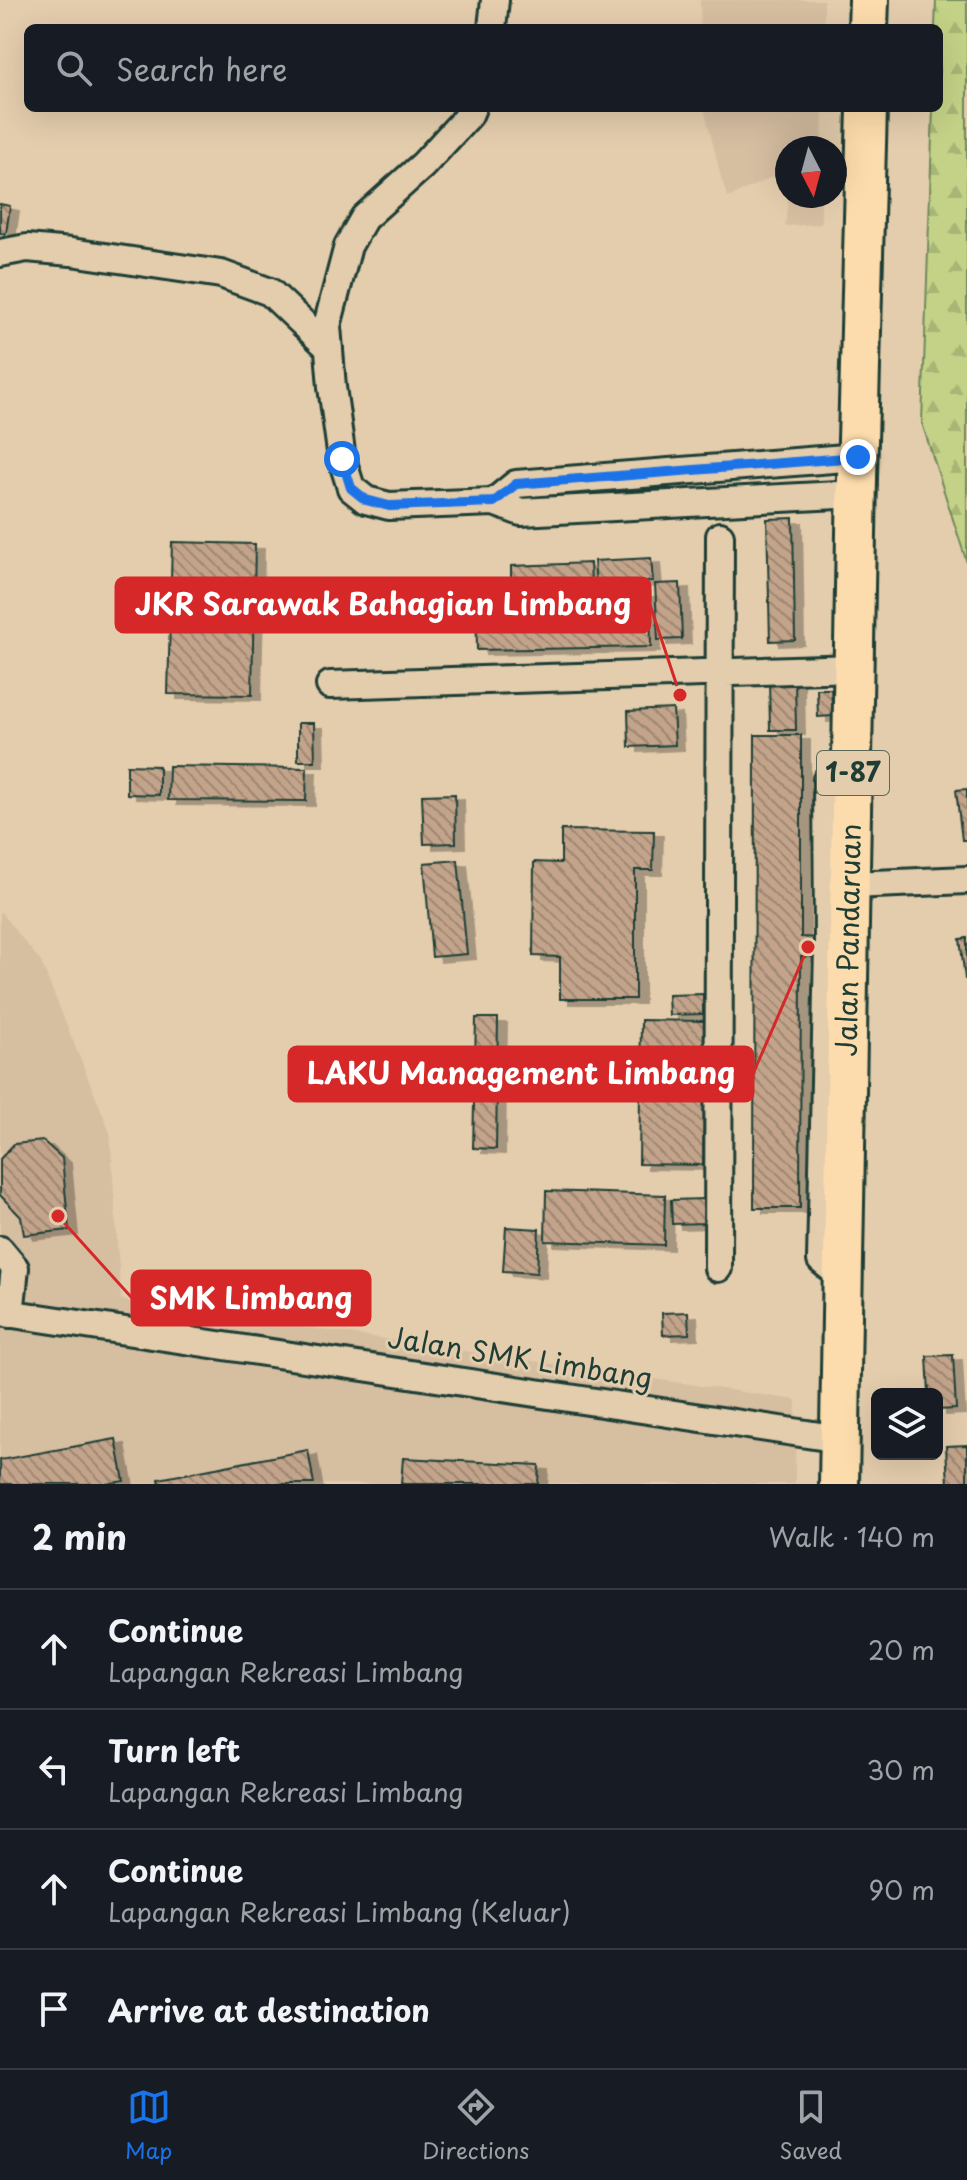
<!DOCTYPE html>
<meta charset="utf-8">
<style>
:root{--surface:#171b24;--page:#242831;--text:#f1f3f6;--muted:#9ea1a6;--line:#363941;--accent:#1a73e8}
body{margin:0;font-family:"Playpen Sans",sans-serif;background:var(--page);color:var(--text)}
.controls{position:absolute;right:24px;bottom:24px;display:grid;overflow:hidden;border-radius:12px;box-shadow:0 8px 32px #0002}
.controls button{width:72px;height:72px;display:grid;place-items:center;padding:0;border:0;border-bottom:2px solid var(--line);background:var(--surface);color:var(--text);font:40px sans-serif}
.compass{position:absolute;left:775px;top:136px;width:72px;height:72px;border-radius:50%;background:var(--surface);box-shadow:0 8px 32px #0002;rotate:174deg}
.stop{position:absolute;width:24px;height:24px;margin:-18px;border:6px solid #1a73e8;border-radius:50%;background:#fff}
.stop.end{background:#1a73e8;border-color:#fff;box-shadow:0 2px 8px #0008}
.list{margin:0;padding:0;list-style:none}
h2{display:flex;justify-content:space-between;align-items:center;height:104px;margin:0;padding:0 32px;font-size:34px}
h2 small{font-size:26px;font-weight:400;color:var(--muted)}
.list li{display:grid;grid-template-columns:52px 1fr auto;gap:24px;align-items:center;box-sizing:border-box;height:120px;padding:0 32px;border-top:2px solid var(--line)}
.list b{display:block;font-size:30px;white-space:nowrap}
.list p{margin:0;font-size:26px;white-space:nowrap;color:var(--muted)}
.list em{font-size:26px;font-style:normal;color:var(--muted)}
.icon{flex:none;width:44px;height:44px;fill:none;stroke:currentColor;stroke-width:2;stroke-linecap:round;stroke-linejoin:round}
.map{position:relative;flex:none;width:967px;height:1484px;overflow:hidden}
.search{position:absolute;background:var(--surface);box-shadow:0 8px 32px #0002;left:24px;right:24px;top:24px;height:88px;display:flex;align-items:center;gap:20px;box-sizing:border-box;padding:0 28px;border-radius:12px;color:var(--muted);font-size:30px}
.sheet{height:584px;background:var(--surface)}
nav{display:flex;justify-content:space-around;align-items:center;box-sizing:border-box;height:112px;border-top:2px solid var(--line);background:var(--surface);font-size:22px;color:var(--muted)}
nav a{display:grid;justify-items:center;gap:4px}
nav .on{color:var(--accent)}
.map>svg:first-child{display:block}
</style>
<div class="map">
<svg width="967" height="1484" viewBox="0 0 967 1484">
<defs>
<pattern id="forest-firs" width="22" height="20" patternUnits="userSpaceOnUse" patternTransform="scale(2)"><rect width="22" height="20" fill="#c3d286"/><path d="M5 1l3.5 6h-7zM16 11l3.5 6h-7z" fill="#a7b574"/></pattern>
<pattern id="building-back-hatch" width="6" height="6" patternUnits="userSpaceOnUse" patternTransform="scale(2)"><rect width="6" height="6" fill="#c3a48b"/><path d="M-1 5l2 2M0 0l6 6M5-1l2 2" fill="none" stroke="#9e8772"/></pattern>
<filter id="shadow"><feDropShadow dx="9" dy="5" stdDeviation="0" flood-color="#0004"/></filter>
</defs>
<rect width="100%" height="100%" fill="#e4cdad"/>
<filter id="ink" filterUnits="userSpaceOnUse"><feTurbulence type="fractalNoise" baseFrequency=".0125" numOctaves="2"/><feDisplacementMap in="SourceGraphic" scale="16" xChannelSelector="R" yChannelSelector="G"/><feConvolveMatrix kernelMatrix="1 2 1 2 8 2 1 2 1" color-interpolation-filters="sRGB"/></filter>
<g filter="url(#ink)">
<path fill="#d6bea1" d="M700,0H824V28H701Z
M704,108H823L822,148H787V196H821V224L785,226L788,200L774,176L728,198L722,181Z
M0,911L41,962L110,1132L121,1300L796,1400L795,1484H0Z"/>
<path fill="url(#forest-firs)" stroke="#71885d" stroke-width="2" d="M936,0H967V563L922,423L933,108H939V28H935Z"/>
<path fill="url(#building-back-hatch)" stroke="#1f3d34" stroke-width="2" filter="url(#shadow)" d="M0,204L10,206L6,234L0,233Z
M793,518L795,640L770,641L767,519Z
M172,542L255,544L252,695L168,694Z
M651,558L653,581L596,584L594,561Z
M590,563L591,584L511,587V566Z
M680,583L682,639L658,640L655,584Z
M650,592L651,647L477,650L476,596Z
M795,677L796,730H770L769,678Z
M817,689H831L833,716L818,717Z
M673,709L675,745L629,747L628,711Z
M298,723H314L315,761H298Z
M755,735H801V937L820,938V957H801L800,1208H754Z
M127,765L159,766V795L127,794Z
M169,766L307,768L306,801L168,800Z
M967,789V840H962L956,790Z
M455,794L456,843L424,844L422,795Z
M561,830L654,831L653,870H635V999H560V957L533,956L534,862L561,863Z
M458,860L467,954L432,957L424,863Z
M967,938V979H965L960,939Z
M703,994V1014L669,1015L668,995Z
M476,1018H498L496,1149L473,1148Z
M641,1020L705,1021L703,1165L639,1164Z
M43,1141L62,1158L69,1230L24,1235L21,1217L0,1195V1159L14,1144Z
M546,1191L665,1195L664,1245L545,1241Z
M704,1199L705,1223L672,1224L671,1200Z
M506,1227L539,1229L537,1273L503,1271Z
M688,1312L689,1334L663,1335L662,1313Z
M953,1355L956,1409L937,1410V1394H929L927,1356Z
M116,1439L124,1481L106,1484H0V1460Z
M967,1445V1484H948L946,1446Z
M308,1450L314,1484H160L159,1479Z
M403,1458L539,1465L538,1484H401Z"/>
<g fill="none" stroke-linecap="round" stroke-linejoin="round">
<defs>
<path id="minor" d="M492,28L495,0
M472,108L469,115L423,165L364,218L348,246L327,326L332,387L342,459L351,488L366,500L389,506L494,502L521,512L857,494
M0,253L27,248L71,252L221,274L270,292L329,348
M494,502L516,484L858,457
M330,685L855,668
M851,885L967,880
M0,1250L15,1268L10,1314
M718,1268L720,536
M843,1278L821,1260L828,947L827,780L853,764
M0,1312L840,1439"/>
<g id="highway">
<path d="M868,28L869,0"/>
<path id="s1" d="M839,1484L857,477L867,108"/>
</g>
</defs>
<use href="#minor" stroke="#1f3d34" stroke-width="32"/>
<use href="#highway" stroke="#1f3d34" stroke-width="44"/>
<use href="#minor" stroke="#e4cdad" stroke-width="26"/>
<use href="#highway" stroke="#fcdcac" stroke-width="38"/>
</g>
</g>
<g fill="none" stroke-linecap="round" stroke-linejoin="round" filter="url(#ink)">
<path stroke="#1a73e8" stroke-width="10" d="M342,459L351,488L366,500L389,506L494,502L516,484L858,457"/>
</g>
<g text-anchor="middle" stroke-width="6" stroke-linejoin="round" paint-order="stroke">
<rect fill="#e4cdad" stroke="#5a6858" stroke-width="2" x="817" y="751" width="72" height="44" rx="6"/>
<g font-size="26" font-weight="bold" fill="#1f3d34">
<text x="853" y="782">1-87</text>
</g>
<g font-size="28" fill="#1f3d34" stroke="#e4cdad">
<text dy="10" stroke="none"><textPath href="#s1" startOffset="544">Jalan Pandaruan</textPath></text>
<text transform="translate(520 1358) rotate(9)" y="10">Jalan SMK Limbang</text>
</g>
</g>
<path fill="none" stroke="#d62828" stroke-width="3" d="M680 695L650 605M808 947L753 1074M58 1216L132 1298"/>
<g fill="#d62828" stroke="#e4cdad" stroke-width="3">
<circle cx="680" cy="695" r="8"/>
<circle cx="808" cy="947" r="8"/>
<circle cx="58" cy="1216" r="8"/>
</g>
<g fill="#d62828" stroke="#d62828" stroke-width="3">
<rect x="116" y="578" width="534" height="54" rx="8"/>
<rect x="289" y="1047" width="464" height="54" rx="8"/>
<rect x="132" y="1271" width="238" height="54" rx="8"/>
</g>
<g font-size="30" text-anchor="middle" font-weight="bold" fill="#fff">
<text x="383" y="615">JKR Sarawak Bahagian Limbang</text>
<text x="521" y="1084">LAKU Management Limbang</text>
<text x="251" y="1309">SMK Limbang</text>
</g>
</svg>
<div class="controls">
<button><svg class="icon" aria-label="layers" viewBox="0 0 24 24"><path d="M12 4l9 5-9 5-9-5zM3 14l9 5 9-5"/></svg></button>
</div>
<svg class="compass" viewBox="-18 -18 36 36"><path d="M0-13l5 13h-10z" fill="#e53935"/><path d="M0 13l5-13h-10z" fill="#9ea1a6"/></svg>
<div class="stop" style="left:342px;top:459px"></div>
<div class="stop end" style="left:858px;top:457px"></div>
<div class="search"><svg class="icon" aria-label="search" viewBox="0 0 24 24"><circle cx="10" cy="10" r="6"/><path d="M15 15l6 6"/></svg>Search here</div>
</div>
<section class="sheet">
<h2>2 min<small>Walk · 140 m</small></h2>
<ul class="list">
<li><svg class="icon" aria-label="ahead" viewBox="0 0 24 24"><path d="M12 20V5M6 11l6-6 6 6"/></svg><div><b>Continue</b><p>Lapangan Rekreasi Limbang</p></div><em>20 m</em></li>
<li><svg class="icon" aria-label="left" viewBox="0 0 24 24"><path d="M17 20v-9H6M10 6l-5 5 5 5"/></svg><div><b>Turn left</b><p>Lapangan Rekreasi Limbang</p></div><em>30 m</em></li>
<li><svg class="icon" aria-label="ahead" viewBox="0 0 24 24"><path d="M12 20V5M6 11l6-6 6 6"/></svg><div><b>Continue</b><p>Lapangan Rekreasi Limbang (Keluar)</p></div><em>90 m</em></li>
<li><svg class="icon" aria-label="arrive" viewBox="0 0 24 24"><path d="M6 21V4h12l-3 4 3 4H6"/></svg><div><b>Arrive at destination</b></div></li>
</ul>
</section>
<nav>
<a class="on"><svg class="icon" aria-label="map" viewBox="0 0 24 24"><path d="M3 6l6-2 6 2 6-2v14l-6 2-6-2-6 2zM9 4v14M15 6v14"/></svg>Map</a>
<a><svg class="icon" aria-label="directions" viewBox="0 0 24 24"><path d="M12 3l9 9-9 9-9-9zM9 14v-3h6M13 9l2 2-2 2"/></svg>Directions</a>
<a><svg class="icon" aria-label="saved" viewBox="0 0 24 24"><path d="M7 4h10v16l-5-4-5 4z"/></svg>Saved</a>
</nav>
